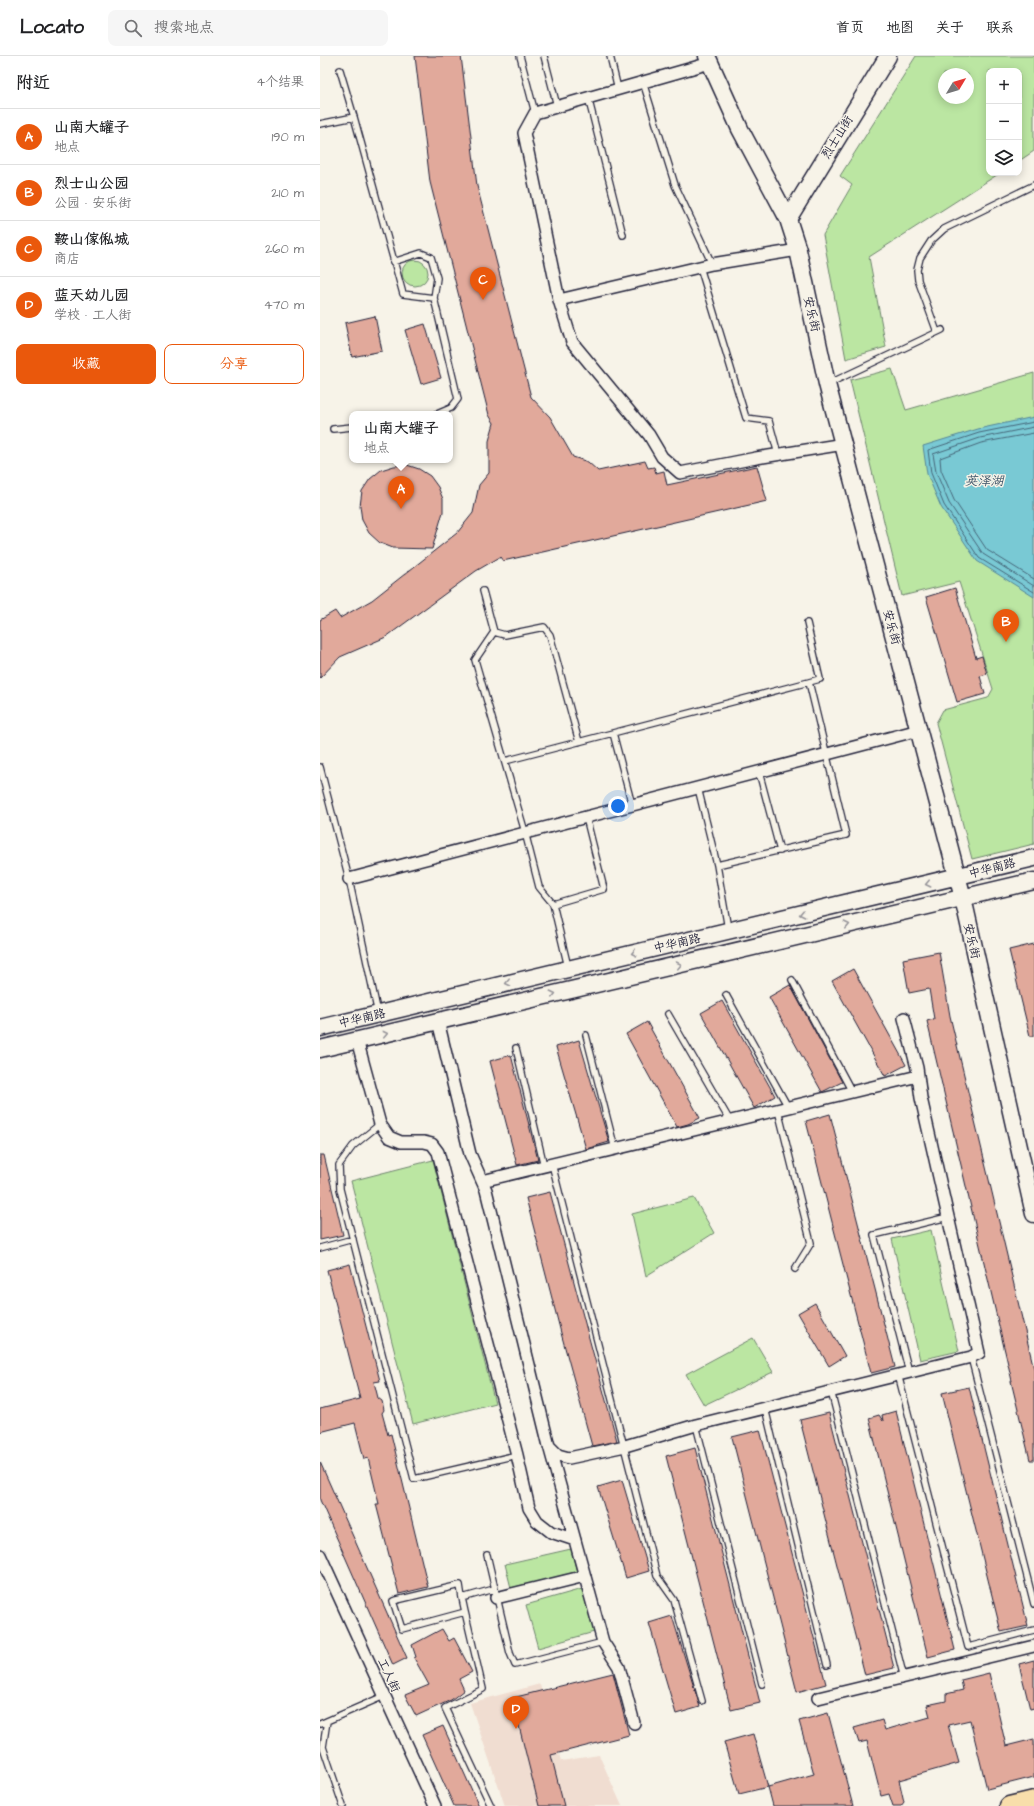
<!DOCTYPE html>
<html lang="zh">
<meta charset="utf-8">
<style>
:root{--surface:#fff;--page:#f6f6f6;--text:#202124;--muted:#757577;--line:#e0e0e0;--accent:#ea580c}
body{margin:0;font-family:"Architects Daughter","LXGW WenKai TC",sans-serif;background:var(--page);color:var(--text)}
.controls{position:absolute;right:12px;top:12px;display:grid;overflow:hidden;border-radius:8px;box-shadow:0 2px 10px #0003}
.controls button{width:36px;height:36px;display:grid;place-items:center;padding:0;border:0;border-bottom:1px solid var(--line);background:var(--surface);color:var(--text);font:20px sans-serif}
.compass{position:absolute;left:618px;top:12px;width:36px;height:36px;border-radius:50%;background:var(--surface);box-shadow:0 2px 10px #0003;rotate:52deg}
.you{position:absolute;left:298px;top:750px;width:14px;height:14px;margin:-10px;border:3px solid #fff;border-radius:50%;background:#1a73e8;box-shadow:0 0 0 6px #1a73e833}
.badge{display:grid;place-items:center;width:26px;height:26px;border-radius:50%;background:var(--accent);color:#fff;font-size:13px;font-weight:700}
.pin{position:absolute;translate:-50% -33px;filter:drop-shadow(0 1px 2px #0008)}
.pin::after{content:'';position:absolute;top:21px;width:14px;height:12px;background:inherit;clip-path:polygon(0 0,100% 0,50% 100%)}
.popup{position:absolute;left:29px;top:355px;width:104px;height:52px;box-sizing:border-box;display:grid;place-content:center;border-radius:8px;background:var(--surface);filter:drop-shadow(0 1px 3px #0005);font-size:13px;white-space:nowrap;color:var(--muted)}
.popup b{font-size:15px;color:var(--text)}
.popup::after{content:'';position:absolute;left:50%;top:100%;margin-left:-8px;border:8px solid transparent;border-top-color:var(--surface)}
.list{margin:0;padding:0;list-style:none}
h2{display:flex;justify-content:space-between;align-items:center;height:52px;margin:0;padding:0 16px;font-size:17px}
h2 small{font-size:13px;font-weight:400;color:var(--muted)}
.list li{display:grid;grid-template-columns:26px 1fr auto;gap:12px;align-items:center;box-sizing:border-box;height:56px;padding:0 16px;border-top:1px solid var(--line)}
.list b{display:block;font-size:15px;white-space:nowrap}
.list p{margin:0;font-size:13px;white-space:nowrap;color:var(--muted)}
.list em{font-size:13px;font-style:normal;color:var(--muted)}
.actions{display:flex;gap:8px;padding:12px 16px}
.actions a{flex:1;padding:9px 0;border:1px solid var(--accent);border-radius:8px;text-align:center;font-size:14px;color:var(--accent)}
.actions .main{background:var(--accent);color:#fff}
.icon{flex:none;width:22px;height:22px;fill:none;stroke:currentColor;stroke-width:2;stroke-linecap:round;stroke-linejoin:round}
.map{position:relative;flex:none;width:714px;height:1750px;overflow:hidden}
header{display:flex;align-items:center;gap:24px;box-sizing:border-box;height:56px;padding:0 20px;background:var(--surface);border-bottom:1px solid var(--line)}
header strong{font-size:19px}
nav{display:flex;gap:22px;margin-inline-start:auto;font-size:14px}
.search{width:280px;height:36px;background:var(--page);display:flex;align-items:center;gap:10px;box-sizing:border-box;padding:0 14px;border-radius:8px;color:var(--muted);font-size:15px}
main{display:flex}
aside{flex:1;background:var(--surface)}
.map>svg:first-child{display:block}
</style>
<header>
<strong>Locato</strong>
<div class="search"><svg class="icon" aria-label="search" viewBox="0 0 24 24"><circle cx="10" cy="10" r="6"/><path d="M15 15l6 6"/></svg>搜索地点</div>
<nav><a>首页</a><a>地图</a><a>关于</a><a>联系</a></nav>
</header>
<main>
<aside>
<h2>附近<small>4个结果</small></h2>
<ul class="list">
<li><span class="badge">A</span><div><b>山南大罐子</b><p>地点</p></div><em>190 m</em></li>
<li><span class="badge">B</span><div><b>烈士山公园</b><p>公园 · 安乐街</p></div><em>210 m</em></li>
<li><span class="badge">C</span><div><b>鞍山傢俬城</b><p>商店</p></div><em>260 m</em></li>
<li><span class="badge">D</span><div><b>蓝天幼儿园</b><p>学校 · 工人街</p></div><em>470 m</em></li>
</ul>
<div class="actions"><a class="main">收藏</a><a>分享</a></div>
</aside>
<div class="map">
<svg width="714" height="1750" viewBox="0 0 714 1750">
<rect width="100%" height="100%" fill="#f7f3e8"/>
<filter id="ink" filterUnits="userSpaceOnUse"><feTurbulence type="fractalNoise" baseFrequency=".025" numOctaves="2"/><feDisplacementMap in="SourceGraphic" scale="8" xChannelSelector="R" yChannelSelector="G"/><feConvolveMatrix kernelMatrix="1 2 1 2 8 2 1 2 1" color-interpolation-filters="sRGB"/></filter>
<g filter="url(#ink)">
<path fill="#f0ddd1" d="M220,1628L241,1705L279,1699L302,1750H185L150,1647Z"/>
<path fill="#bbe6a2" stroke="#6e846e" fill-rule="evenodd" d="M596,0H714V95L699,105V15H669V117H680L549,201L566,291L526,303L503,179L532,129L520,120ZM624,18H648V42H624Z
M82 217a13 13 0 1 1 26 0a13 13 0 1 1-26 0Z
M572,313L586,354L714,317V788L652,803L616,667L623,654L668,642L673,633L639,526L582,540L530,324Z
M113,1104L175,1347L93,1368L31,1125Z
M374,1142L394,1177L326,1220L312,1158Z
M611,1174L639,1295L600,1304L572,1183Z
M433,1282L453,1316L384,1349L366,1318Z
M251,1493L257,1516L191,1532L185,1508Z
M262,1533L274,1576L218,1592L206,1549Z"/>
<path fill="#79c9d4" stroke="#568697" d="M714,361V541L657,505L621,451L607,418L603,390L658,373Z"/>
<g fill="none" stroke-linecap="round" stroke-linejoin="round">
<path stroke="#456578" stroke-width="1" d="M714,366L659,377L608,394L611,417L624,449L659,502L714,536
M714,371L660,382L613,398L616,416L629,447L663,498L714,530
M714,377L661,387L620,402L621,414L634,444L667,494L714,523"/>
</g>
<path fill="#e1a99b" stroke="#22223b" d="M95,0H141L157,130L211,341L230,361L253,401L268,406L278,415L325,405L328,412L334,411L336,417L344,415L347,429L437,410L447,445L183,505L180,501L156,515L66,581L20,601L0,622V564L15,555L20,562L52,544L137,477L153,457L159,429L169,417V385L174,367L169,359L110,126Z
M55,260L62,295L32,301L25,267Z
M105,268L121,322L101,328L85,274Z
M87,409L99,413L110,420L118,431L123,443V456L112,493L73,492L60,487L49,477L42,464L40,450L42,435L50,423L61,414L74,410Z
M635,532L656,602L662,600L667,618L660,620L665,638L637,646L606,541Z
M714,888V980H710L689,894Z
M619,896L630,960L714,1313V1404H710L691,1325H692L607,965L614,963L609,933L589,937L583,903Z
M533,913L586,1009L565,1020L512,925Z
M470,929L522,1026L502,1036L449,941Z
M402,945L455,1040L434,1052L381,957Z
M327,966L380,1062L368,1068L357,1071L306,978Z
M259,984L289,1086L266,1093L236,991Z
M191,999L218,1104L197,1109L170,1005Z
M510,1058L575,1311L551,1317L486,1065Z
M0,1099H4L23,1179L0,1184Z
M230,1136L266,1271L297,1385L272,1390L241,1277L206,1142Z
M30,1208L60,1325L54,1326L58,1342L62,1345L64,1354L62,1357L68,1379L71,1378L108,1531L79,1538L56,1448H59L48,1402L44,1403L35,1367L0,1376V1353L40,1343L7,1214Z
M495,1247L525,1300L509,1310L478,1257Z
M649,1331L708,1570L681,1576L622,1337Z
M576,1355L635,1594L608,1601L549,1362L559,1359L563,1365L562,1359Z
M509,1357L574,1612L545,1619L480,1364Z
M440,1374L506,1628L477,1636L412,1381Z
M375,1392L440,1647L411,1654L346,1400Z
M0,1406L87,1602L73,1609L0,1444Z
M302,1424L329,1515L306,1522L278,1431Z
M352,1560L380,1651L356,1658L329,1567Z
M122,1573L129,1585L134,1582L152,1616L139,1623L144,1634L131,1644L96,1660L85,1639L109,1629L94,1602L96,1601L92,1589Z
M714,1604V1652L710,1653L699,1608Z
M293,1617L309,1679L231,1699L244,1750H219L192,1642Z
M669,1617L686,1690L714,1683V1721L667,1733L650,1664L628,1669L639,1707L579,1724L584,1746L581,1750H573L569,1738L561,1740L547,1685L539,1687L534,1672L562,1664L565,1674L610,1661L607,1649L626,1645V1638L643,1634L641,1624Z
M508,1657L533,1750H453L448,1731L494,1718L479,1665Z
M123,1670L159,1750H134L102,1679Z
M433,1678L448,1731L419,1738L404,1686Z"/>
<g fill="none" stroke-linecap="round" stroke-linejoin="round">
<defs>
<path id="lane" d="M200,0L215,57
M224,0L237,50
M290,0L298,33
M20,14L34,61L83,238L114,242L138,343L131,352L117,358
M323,26L355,129L392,208
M268,41L303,179
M0,68L34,61
M73,206L101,197L111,201L117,222L114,242
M380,211L426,362L449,365L458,398
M617,276L598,224L597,214L600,202L611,185L624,173L714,129
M508,328L622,274
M13,373L32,371
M163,535L174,576L155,604L205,776L219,831L233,848L248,911
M174,576L185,579L224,571L230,579L259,686
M293,677L312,749
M185,705L489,626
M0,711L29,823L58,958
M439,716L460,795
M378,732L397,809
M233,848L284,833L266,761
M408,873L397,809L526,779L489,626L500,623L487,567
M472,924L532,1036
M406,939L468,1051
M348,958L410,1065
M266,979L295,1093
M196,992L224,1110
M458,1054L491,1187L475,1213
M60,1068L33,1090L19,1109L20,1133L94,1423L197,1399
M232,1108L337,1520L354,1544L382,1645
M0,1192L33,1183
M651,1301L714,1548
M589,1316L554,1179L628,1161
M578,1318L648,1591L714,1574
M511,1335L584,1622
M445,1352L507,1609
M376,1369L442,1628
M167,1499L190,1597L195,1609L283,1586
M142,1542L145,1556L82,1573L73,1545L140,1529L142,1542L174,1533
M145,1556L163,1633L125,1652L171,1750
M7,1665L3,1691L23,1750
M0,1668L64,1640"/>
<path id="street" d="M390,7L215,57L204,77L239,244L252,286L329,379L342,401L360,417L436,402L524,388
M239,244L392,208L478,194
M29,823L599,674
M118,965L150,1098L166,1134L229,1390L238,1399L249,1402L305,1390L376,1369L651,1301L659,1297L601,1042L597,1012L584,962
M37,984L60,1068L69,1081L81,1086H104L112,1088L118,1096L197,1399L209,1452L217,1465L231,1476L255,1484
M162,1125L598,1020
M229,1390L283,1586L299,1611L314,1667
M0,1499L115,1750
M176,1542L265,1520
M498,1642L714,1590"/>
<path id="secondary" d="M387,0L420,73L468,163L478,194L507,328L643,842L714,1158
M468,163L568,0
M0,972L714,802
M0,993L714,825"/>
<path id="primary" d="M689,1750L714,1744"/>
</defs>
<use href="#lane" stroke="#22223b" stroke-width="8"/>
<use href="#street" stroke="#22223b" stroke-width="14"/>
<use href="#secondary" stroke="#22223b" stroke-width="19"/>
<use href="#primary" stroke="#22223b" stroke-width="21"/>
<use href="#lane" stroke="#f7f3e8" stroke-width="5.5"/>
<use href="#street" stroke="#f7f3e8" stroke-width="11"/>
<use href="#secondary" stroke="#f7f3e8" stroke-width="16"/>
<use href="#primary" stroke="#f8deab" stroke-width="18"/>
</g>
<defs><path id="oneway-chevron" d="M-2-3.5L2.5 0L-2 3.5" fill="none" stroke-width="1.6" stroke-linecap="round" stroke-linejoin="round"/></defs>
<g stroke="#97959a">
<use href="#oneway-chevron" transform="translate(608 828) rotate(167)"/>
<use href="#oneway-chevron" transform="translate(482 858) rotate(167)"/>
<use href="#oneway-chevron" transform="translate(527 869) rotate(-13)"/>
<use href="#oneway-chevron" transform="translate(314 897) rotate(167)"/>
<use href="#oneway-chevron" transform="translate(359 909) rotate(-13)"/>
<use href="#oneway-chevron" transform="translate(188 927) rotate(167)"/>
<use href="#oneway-chevron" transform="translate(233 938) rotate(-13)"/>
<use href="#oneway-chevron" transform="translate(65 978) rotate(-13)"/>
</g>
</g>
<g text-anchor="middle" stroke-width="3" stroke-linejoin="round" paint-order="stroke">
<g font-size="12" fill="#22223b" stroke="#f7f3e8">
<text transform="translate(517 81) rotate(-58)" y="4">烈士山街</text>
<text transform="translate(492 258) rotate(77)" y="4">安乐街</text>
<text transform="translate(572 571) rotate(75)" y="4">安乐街</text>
<text transform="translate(672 812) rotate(-14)" y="4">中华南路</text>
<text transform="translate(652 885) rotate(77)" y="4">安乐街</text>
<text transform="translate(357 887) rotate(-13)" y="4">中华南路</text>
<text transform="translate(42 962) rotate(-13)" y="4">中华南路</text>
<text transform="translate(69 1619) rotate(65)" y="4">工人街</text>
</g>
<g font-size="13" font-style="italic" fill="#3c5469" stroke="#f7f3e8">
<text x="664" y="429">英泽湖</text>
</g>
</g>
</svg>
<div class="controls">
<button>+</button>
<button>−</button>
<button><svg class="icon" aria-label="layers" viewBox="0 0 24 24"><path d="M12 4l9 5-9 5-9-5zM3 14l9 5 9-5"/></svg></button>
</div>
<svg class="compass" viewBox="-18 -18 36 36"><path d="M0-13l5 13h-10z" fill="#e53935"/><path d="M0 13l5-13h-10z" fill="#757577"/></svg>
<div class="you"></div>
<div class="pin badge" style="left:81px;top:453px">A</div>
<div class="popup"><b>山南大罐子</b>地点</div>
<div class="pin badge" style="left:686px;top:586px">B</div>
<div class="pin badge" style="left:163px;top:244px">C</div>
<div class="pin badge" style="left:196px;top:1673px">D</div>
</div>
</main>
